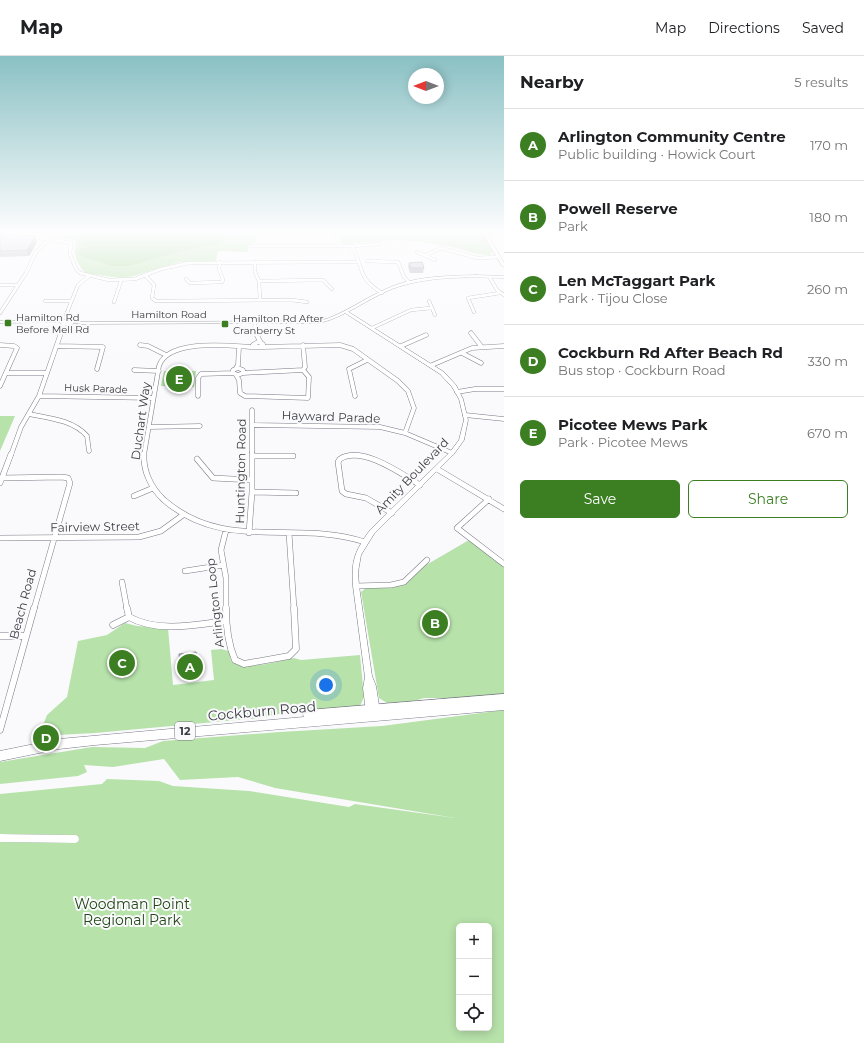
<!DOCTYPE html>
<meta charset="utf-8">
<style>
:root{--surface:#fff;--page:#f6f6f6;--text:#202124;--muted:#757577;--line:#e0e0e0;--accent:#3b7f22}
body{margin:0;font-family:Montserrat,sans-serif;background:var(--page);color:var(--text)}
.controls{position:absolute;right:12px;bottom:12px;display:grid;overflow:hidden;border-radius:6px;box-shadow:0 2px 10px #0003}
.controls button{width:36px;height:36px;display:grid;place-items:center;padding:0;border:0;border-bottom:1px solid var(--line);background:var(--surface);color:var(--text);font:20px sans-serif}
.compass{position:absolute;left:408px;top:12px;width:36px;height:36px;border-radius:50%;background:var(--surface);box-shadow:0 2px 10px #0003;rotate:270deg}
.you{position:absolute;left:326px;top:629px;width:14px;height:14px;margin:-10px;border:3px solid #fff;border-radius:50%;background:#1a73e8;box-shadow:0 0 0 6px #1a73e833}
.badge{display:grid;place-items:center;width:26px;height:26px;border-radius:50%;background:var(--accent);color:#fff;font-size:13px;font-weight:700}
.pin{position:absolute;translate:-50% -50%;border:2px solid #fff;box-shadow:0 1px 4px #0006}
.list{margin:0;padding:0;list-style:none}
h2{display:flex;justify-content:space-between;align-items:center;height:52px;margin:0;padding:0 16px;font-size:17px}
h2 small{font-size:13px;font-weight:400;color:var(--muted)}
.list li{display:grid;grid-template-columns:26px 1fr auto;gap:12px;align-items:center;box-sizing:border-box;height:72px;padding:0 16px;border-top:1px solid var(--line)}
.list b{display:block;font-size:15px;white-space:nowrap}
.list p{margin:0;font-size:13px;white-space:nowrap;color:var(--muted)}
.list em{font-size:13px;font-style:normal;color:var(--muted)}
.actions{display:flex;gap:8px;padding:12px 16px}
.actions a{flex:1;padding:9px 0;border:1px solid var(--accent);border-radius:6px;text-align:center;font-size:14px;color:var(--accent)}
.actions .main{background:var(--accent);color:#fff}
.icon{flex:none;width:22px;height:22px;fill:none;stroke:currentColor;stroke-width:2;stroke-linecap:round;stroke-linejoin:round}
.map{position:relative;flex:none;width:504px;height:987px;overflow:hidden}
header{display:flex;align-items:center;gap:24px;box-sizing:border-box;height:56px;padding:0 20px;background:var(--surface);border-bottom:1px solid var(--line)}
header strong{font-size:19px}
nav{display:flex;gap:22px;margin-inline-start:auto;font-size:14px}
main{display:flex}
aside{flex:1;background:var(--surface)}
.map>svg:first-child{display:block}
</style>
<header>
<strong>Map</strong>
<nav><a>Map</a><a>Directions</a><a>Saved</a></nav>
</header>
<main>
<div class="map">
<svg width="504" height="987" viewBox="0 0 504 987">
<rect width="100%" height="100%" fill="#fafafd"/>
<path fill="#b7e2aa" fill-rule="evenodd" d="M70,176H259L255,187L248,188V196L218,195L216,205L180,206L134,220L120,222L85,217C77,207 73,199 76,187L74,184L59,182Z
M338,176H481L492,195L490,199L477,198L452,191L414,185L393,184L346,188L342,187Z
M164,315H196L194,331L161,330Z
M0,360H15L0,395Z
M469,484L504,510V638L467,642H424L414,645L387,647L379,642L361,536L366,532H391L406,528L421,512Z
M125,567L137,570L168,572L173,629L214,624L211,594L221,593L229,595L231,605C246,616 277,605 294,602L301,604L360,599L364,641L360,650L289,656L259,662L95,677L39,680L47,659L67,641L78,585L107,579Z
M504,654V987H0V738L102,728L107,723L159,725L173,730L249,735L349,751L355,748L455,762L275,732L238,721L180,724L164,703L113,711L84,709L87,716L78,720L0,728V706L92,691L145,692L163,685L280,676L382,670ZM459,870H489V972H459Z"/>
<path fill="#9ed58d" d="M83,176H221L227,184L216,189L193,192L129,210H113L81,200L78,197L81,192L90,191L79,189L85,183L78,179Z"/>
<g fill="none" stroke-linecap="round" stroke-linejoin="round">
<defs>
<path id="minor-far4" d="M306,176V178
M335,176L339,190
M276,177L278,176
M484,177H504
M30,181L47,183
M53,182L66,176
M54,184L71,187L70,198L76,213L80,217L109,224L135,223L161,213L189,207L357,206
M250,190H352L380,188
M352,190C364,212 357,222 382,237
M417,196L435,204
M426,199L441,192L477,202L499,201
M367,205L398,206L404,221L409,226
M255,206V216L259,225L260,244
M145,219L154,229L152,242L156,245L292,244L307,246
M490,222L497,234L504,239
M186,223L190,227L222,226L223,224L219,213L220,206
M259,225L323,224L332,233
M0,229H17
M45,245H71
M429,245L435,259
M114,246L121,225
M474,256L468,242L500,237
M0,257L26,217L36,196L48,185
M66,259L78,229L89,220
M372,272L411,254L431,252
M62,275L64,269
M254,275L255,267"/>
<path id="minor-far3" d="M254,274L261,287
M471,277L481,290
M258,286L263,288V291H254L253,289Z
M0,289L14,290L17,292L0,330
M140,289L148,290L166,299
M58,290L103,291L97,313
M401,290L426,279
M263,291L340,289L353,293L398,325L408,335L414,352L405,377
M462,297L481,307
M432,309L472,292L504,290
M236,312L238,309L239,291
M238,312L243,314V317L238,319L233,317V314Z
M134,314L159,315
M6,317H47
M243,317L303,314L305,311L303,289
M236,319L239,324L240,337L245,340L308,342L309,321L303,314
M457,336L475,333H504
M39,340L153,342
M198,340V322L201,318L233,317
M355,340L349,313L367,304
M252,354V399
M29,358C49,362 73,364 87,380L89,395
M465,359L504,363
M252,369L380,371L405,377L452,397
M149,371L200,370
M11,399L21,371L39,340L62,274
M144,399L159,310C168,282 231,290 254,291"/>
<path id="minor-far2" d="M144,398C143,415 151,432 164,444C225,497 295,463 365,486
M253,400H293
M197,403L213,422L252,424
M437,413L504,453
M2,422L62,421L68,422L70,427L34,553
M0,427L11,398
M252,436L296,437
M134,440L153,432
M489,443L457,472L504,508
M392,457L366,442L346,438L342,435L338,406L340,403C362,389 402,418 420,429
M226,474L221,494L226,522V553
M249,477L252,436V398
M289,477L294,553
M0,482L139,481L161,475L183,459
M185,515L224,509
M122,526L127,553
M356,530L391,529L404,526L427,504"/>
<path id="minor-far1" d="M127,552L129,561C158,577 195,569 226,565
M226,552C226,569 228,588 235,604L244,608L289,600L296,593L294,552
M113,569L129,561
M0,580H26
M0,674L34,552"/>
<path id="minor" d="M0,782L75,783"/>
<path id="tertiary" d="M482,176H486L504,207V211L502,210Z
M345,255H347L444,316L456,329L463,343L468,364L464,384L454,398L374,478L361,499L358,516L359,530L372,620L376,630L380,656L379,658L376,660L373,658L370,660L367,658L366,656L363,632L365,621L353,530C351,504 355,495 370,474L450,396L459,384L464,364L459,343L452,331L440,318L345,257Z"/>
<path id="secondary" d="M476,219L504,220V222C467,221 427,220 392,233C367,243 347,260 320,267L81,268L74,267L69,270L61,269V268L62,266L0,267V265L65,264L68,263L81,266L320,265C344,258 363,243 386,233C414,220 446,220 476,219Z"/>
<path id="primary" d="M504,638V654L95,689L59,693L0,705V695L59,683L304,661L303,659L305,656L308,654Z"/>
</defs>
<use href="#minor-far4" stroke="#787985" stroke-width="3.5"/>
<use href="#minor-far3" stroke="#787985" stroke-width="5"/>
<use href="#minor-far2" stroke="#787985" stroke-width="6"/>
<use href="#minor-far1" stroke="#787985" stroke-width="7"/>
<use href="#minor" stroke="#787985" stroke-width="8"/>
<use href="#tertiary" stroke="#787985" stroke-width="1"/>
<use href="#secondary" stroke="#787985" stroke-width="1"/>
<use href="#primary" stroke="#787985" stroke-width="1"/>
<use href="#minor-far4" stroke="#fff" stroke-width="3"/>
<use href="#minor-far3" stroke="#fff" stroke-width="4"/>
<use href="#minor-far2" stroke="#fff" stroke-width="5"/>
<use href="#minor-far1" stroke="#fff" stroke-width="6"/>
<use href="#minor" stroke="#fff" stroke-width="8"/>
<use href="#tertiary" fill="#fff" fill-rule="evenodd"/>
<use href="#secondary" fill="#fff" fill-rule="evenodd"/>
<use href="#primary" fill="#fff" fill-rule="evenodd"/>
</g>
<path fill="#afb0bb" d="M0,178L35,180L37,186L29,200L0,201Z
M409,207L424,212L423,217H410L408,211Z
M196,596L199,619L183,621L181,616Z"/>
<path fill="#8e9099" d="M35,180L37,186L29,200L27,194Z"/>
<path fill="#cbcdda" stroke="#8e9099" d="M0,178L35,180L27,194L0,195Z
M422,206L424,212H411L409,207Z
M196,596L198,613L181,616L179,598Z"/>
<linearGradient id="sky" x2="0" y2="1"><stop stop-color="#8ac1c4"/><stop offset="0.56" stop-color="#fdfdfe"/><stop offset="1" stop-color="#fdfdfe" stop-opacity="0"/></linearGradient>
<rect width="504" height="314" fill="url(#sky)"/>
<g fill="#3b7f22" stroke="#fafafd" stroke-width="1.5">
<rect x="4" y="263" width="8" height="8" rx="2"/>
<rect x="221" y="264" width="8" height="8" rx="2"/>
</g>
<g text-anchor="middle" stroke-width="4" stroke-linejoin="round" paint-order="stroke">
<g font-size="10" fill="#3b3c41" stroke="#fafafd">
<text x="169" y="262">Hamilton Road</text>
<text transform="translate(96 332) rotate(2)" y="4">Husk Parade</text>
</g>
<g font-size="10" fill="#3b3c41" stroke="#fafafd" text-anchor="start">
<text x="16" y="265">Hamilton Rd<tspan x="16" dy="12">Before Mell Rd</tspan></text>
<text x="233" y="266">Hamilton Rd After<tspan x="233" dy="12">Cranberry St</tspan></text>
</g>
<rect fill="#fafafd" stroke="#747579" stroke-width="1" x="175" y="666" width="20" height="18" rx="3"/>
<g font-size="11" font-weight="bold" fill="#3b3c41">
<text x="185" y="679">12</text>
</g>
<g font-size="12" fill="#3b3c41" stroke="#fafafd">
<text transform="translate(331 361) rotate(2)" y="4">Hayward Parade</text>
<text transform="translate(141 365) rotate(-82)" y="4">Duchart Way</text>
<text transform="translate(241 415) rotate(-89)" y="4">Huntington Road</text>
<text transform="translate(412 420) rotate(-46)" y="4">Amity Boulevard</text>
<text transform="translate(95 471) rotate(-1)" y="4">Fairview Street</text>
<text transform="translate(215 547) rotate(-96)" y="4">Arlington Loop</text>
<text transform="translate(23 548) rotate(-75)" y="4">Beach Road</text>
</g>
<g font-size="14" fill="#3b3c41" stroke="#fafafd">
<text transform="translate(262 655) rotate(-5)" y="5">Cockburn Road</text>
</g>
<g font-size="14" fill="#224616" stroke="#fafafd">
<text x="132" y="853">Woodman Point<tspan x="132" dy="16">Regional Park</tspan></text>
</g>
</g>
</svg>
<div class="controls">
<button>+</button>
<button>−</button>
<button><svg class="icon" aria-label="locate" viewBox="0 0 24 24"><circle cx="12" cy="12" r="6"/><path d="M12 2v4M12 18v4M2 12h4M18 12h4"/></svg></button>
</div>
<svg class="compass" viewBox="-18 -18 36 36"><path d="M0-13l5 13h-10z" fill="#e53935"/><path d="M0 13l5-13h-10z" fill="#757577"/></svg>
<div class="you"></div>
<div class="pin badge" style="left:190px;top:611px">A</div>
<div class="pin badge" style="left:435px;top:567px">B</div>
<div class="pin badge" style="left:122px;top:607px">C</div>
<div class="pin badge" style="left:46px;top:682px">D</div>
<div class="pin badge" style="left:179px;top:323px">E</div>
</div>
<aside>
<h2>Nearby<small>5 results</small></h2>
<ul class="list">
<li><span class="badge">A</span><div><b>Arlington Community Centre</b><p>Public building · Howick Court</p></div><em>170 m</em></li>
<li><span class="badge">B</span><div><b>Powell Reserve</b><p>Park</p></div><em>180 m</em></li>
<li><span class="badge">C</span><div><b>Len McTaggart Park</b><p>Park · Tijou Close</p></div><em>260 m</em></li>
<li><span class="badge">D</span><div><b>Cockburn Rd After Beach Rd</b><p>Bus stop · Cockburn Road</p></div><em>330 m</em></li>
<li><span class="badge">E</span><div><b>Picotee Mews Park</b><p>Park · Picotee Mews</p></div><em>670 m</em></li>
</ul>
<div class="actions"><a class="main">Save</a><a>Share</a></div>
</aside>
</main>
